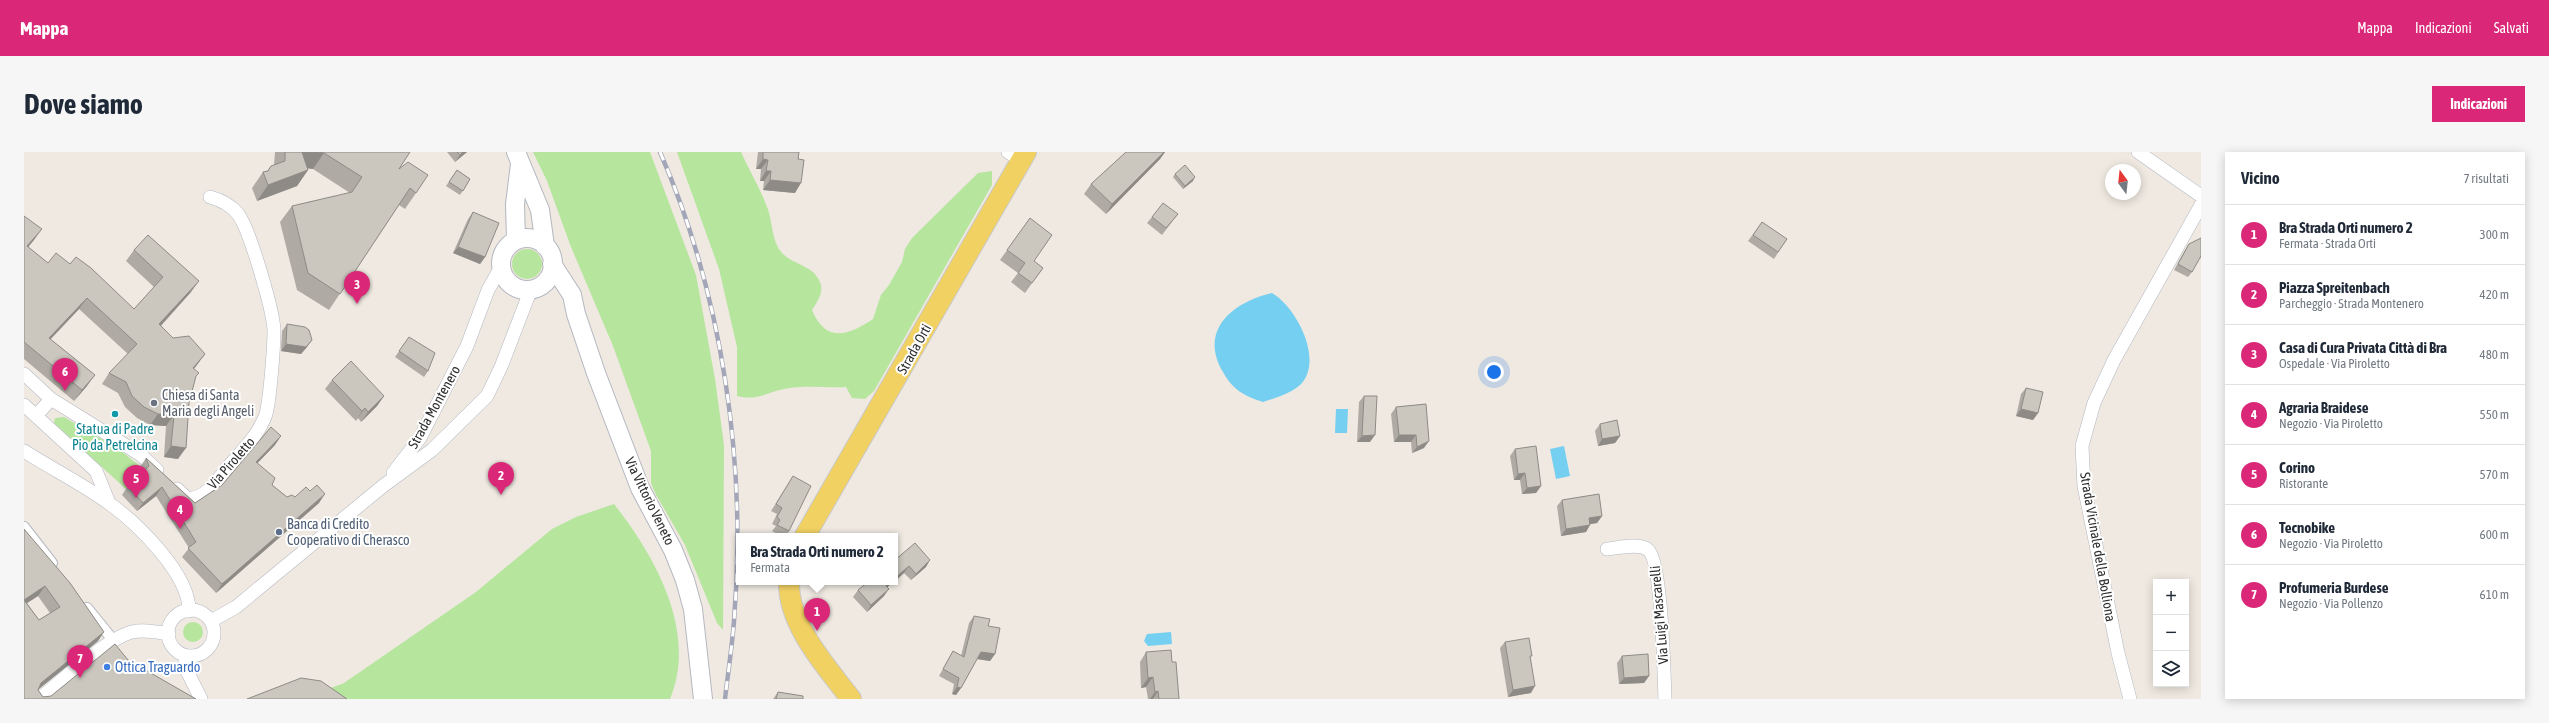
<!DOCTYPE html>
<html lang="it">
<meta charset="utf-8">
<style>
:root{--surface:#fff;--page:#f6f6f7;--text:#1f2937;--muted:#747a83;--line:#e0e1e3;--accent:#db2777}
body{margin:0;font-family:"Asap Condensed",sans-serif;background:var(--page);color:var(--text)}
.controls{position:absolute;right:12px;bottom:12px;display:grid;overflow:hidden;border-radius:0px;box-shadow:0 2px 10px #0003}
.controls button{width:36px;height:36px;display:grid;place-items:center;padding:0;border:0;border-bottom:1px solid var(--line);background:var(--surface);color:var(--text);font:20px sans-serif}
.compass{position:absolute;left:2081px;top:12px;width:36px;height:36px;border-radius:50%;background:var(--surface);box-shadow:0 2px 10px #0003;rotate:345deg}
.you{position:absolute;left:1470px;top:220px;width:14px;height:14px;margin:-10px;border:3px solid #fff;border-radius:50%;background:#1a73e8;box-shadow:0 0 0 6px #1a73e833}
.badge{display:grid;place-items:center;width:26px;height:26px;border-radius:50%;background:var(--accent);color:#fff;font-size:13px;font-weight:700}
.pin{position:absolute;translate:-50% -33px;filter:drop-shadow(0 1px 2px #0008)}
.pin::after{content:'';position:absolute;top:21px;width:14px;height:12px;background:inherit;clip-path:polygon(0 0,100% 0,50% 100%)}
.popup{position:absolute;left:712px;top:381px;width:162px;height:52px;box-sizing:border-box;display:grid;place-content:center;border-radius:0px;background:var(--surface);filter:drop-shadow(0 1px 3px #0005);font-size:13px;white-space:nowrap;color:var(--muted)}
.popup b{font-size:15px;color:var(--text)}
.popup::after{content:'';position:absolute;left:50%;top:100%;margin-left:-8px;border:8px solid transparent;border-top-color:var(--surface)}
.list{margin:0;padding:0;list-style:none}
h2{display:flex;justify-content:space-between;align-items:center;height:52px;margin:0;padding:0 16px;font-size:17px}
h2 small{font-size:13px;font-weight:400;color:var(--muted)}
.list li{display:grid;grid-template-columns:26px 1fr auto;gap:12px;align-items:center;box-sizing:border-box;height:60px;padding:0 16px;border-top:1px solid var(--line)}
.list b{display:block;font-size:15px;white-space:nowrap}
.list p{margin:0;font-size:13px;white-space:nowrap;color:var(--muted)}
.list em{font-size:13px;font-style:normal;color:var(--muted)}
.icon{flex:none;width:22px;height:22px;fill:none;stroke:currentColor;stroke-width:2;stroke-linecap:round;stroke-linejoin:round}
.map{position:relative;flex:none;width:2177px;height:547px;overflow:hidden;border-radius:0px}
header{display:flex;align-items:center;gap:24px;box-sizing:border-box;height:56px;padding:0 20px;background:var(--accent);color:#fff}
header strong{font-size:19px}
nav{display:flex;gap:22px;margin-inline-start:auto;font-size:14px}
.intro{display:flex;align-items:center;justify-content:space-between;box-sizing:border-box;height:96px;padding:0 24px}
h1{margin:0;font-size:28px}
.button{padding:10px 18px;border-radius:0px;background:var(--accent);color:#fff;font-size:14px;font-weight:700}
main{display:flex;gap:24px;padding:0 24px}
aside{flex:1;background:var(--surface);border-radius:0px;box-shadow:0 2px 10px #0003}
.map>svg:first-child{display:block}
</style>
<header>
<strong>Mappa</strong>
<nav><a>Mappa</a><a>Indicazioni</a><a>Salvati</a></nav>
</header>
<div class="intro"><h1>Dove siamo</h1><a class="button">Indicazioni</a></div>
<main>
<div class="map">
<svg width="2177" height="547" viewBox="0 0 2177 547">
<rect width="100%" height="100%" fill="#efe9e1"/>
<path fill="#b6e59e" d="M509,0H626L672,123L691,227L700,293L699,478L693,471L661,393L631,341L627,331V299L589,194L547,95L523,29Z
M653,0H717C725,18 736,36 743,55C749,70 747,88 758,101C771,114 791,113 797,133C799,141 793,151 788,158C802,192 825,183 849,167L857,143L865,133L878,110L881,97L888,86L954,21L968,19V33L850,239L841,247L828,246L822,235C801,236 781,233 760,237C740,241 735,249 713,244V195L695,117Z
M488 112a15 15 0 1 1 30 0a15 15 0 1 1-30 0Z
M40,265L96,298L122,319L103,338L30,271L31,266Z
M590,352C631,404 674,480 646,547H321L307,536L320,531L452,440L528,377L552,365Z
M159 480a10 10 0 1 1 20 0a10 10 0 1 1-20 0Z"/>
<path fill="#75cff0" d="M1248,141C1272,155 1299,206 1278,231C1269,241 1251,246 1239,250C1220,244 1209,238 1199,220C1174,178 1209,150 1248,141Z
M1312,257H1324L1323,281H1311Z
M1540,294L1546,324L1532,327L1526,297Z
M1147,480L1148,492L1124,494L1120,489L1123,482Z"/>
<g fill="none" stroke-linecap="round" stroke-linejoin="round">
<defs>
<path id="pedestrian" d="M0,375L28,411
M63,456L89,488"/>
<path id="minor" d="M984,0L997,9
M2114,0L2177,44
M0,222L27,247L12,264
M27,247L117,303L133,318
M0,253L72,319L85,351
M0,299C28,317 59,332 86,352C114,372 166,423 165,459
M369,321L396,286L443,194L464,138L477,115
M153,337L164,347C183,345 192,330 203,316C217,300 235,283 242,262C246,246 250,196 250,178C249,158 226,78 214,62C207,53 197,48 186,45
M1583,397C1594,396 1614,391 1623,397C1638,406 1640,524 1641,547
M144 481a23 23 0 1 1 46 0a23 23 0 1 1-46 0Z
M187,469L212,455L359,334L408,298L463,244L477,215L507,137
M160,503L163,519L177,547
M15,547C39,528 80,488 108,480C120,477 132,480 145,482
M2106,547L2094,501L2060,334L2058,294L2070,251L2090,208L2177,53"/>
<path id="secondary" d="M492,0L516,58L521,94
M477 112a26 26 0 1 1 52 0a26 26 0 1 1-52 0Z
M492,88L491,52L496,12
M528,112L548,143L552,162L572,221L616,336L649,398L661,428L669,457L679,547"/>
<path id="primary" d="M781,384L1002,0
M765,430C764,473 802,514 827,547"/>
</defs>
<use href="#pedestrian" stroke="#b4b7c1" stroke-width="12"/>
<use href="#minor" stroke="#b4b7c1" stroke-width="14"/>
<use href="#secondary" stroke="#b4b7c1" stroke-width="20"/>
<use href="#primary" stroke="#c9c9c9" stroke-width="22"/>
<use href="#pedestrian" stroke="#fff" stroke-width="10"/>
<use href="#minor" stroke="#fff" stroke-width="13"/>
<use href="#secondary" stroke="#fff" stroke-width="18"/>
<use href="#primary" stroke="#f2d163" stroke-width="20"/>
<defs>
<path id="rail" d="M636,0C699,144 723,313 710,469C708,495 704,521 701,547"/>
</defs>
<use href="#rail" stroke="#a3a6b8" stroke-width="4.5"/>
<use href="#rail" stroke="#fff" stroke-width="3" stroke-dasharray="9" stroke-linecap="butt"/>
</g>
<path fill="#afaba4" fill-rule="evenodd" d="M251,0H386L375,17L392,41L381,57L375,53L305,158L273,138L256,70L268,54L326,41L289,17L283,16L284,18L273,34L233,49L228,36L239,20L243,19L247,14L250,13Z
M423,0H443L431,10Z
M734,0H775L771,41L739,38L740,29H736L737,17H732Z
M1102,0H1141L1136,7L1082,62L1060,42L1067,32Z
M433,18L446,27L436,43L422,34Z
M1151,22L1169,29L1159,37L1149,25Z
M449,60L461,105L456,112L429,101L444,67Z
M1154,62L1138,83L1123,71L1128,65Z
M0,64L10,88L4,95L24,111L46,112L110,157L130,135L102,109L110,98L167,140L137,174L149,186L181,202L170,216L171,226L165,251L154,307L140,305L142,274L126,273L113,266L101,255L94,241L78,232L85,221L104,202L55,157L26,188L63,234L50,249L0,207Z
M1006,66L1010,109L1019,116L1001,141L987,130L994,121L976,108Z
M1738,70L1763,87L1750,107L1724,89Z
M2177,86V106L2175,107L2168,120L2164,125L2150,118L2161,98L2165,92Z
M263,172L283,195L277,202L257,199L258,179Z
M385,185L404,219L400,225L371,205Z
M308,228L360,244L353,254L337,270L334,266L332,269L301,237Z
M2002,236L2014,261L2009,268L1992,264L1997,242Z
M1340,244L1346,290H1333L1335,250Z
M1402,252L1400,296L1388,301L1387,290H1370L1367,262L1372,255Z
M1576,272L1596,284L1591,291L1574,294L1571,279Z
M251,293L233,311L248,333L263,345H271L295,351L192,441L158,405L165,396L132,344L113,359L98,343L104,334L118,320L116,315L122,306L171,351L198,333Z
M1491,297L1517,334L1512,341L1498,342L1496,328H1490L1486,304Z
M769,324L765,379L762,384H757L748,379L752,374L748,372L753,362L747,359Z
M1538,348L1578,364L1573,371L1566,372L1562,380L1537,384L1533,354Z
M0,377L74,489L14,537V538L19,545L27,544L104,508L172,547H0ZM14,444L26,461L15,468L3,451Z
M871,408L902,415L887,428L880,421L871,429Z
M863,435L860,444L843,460L829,445L834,438Z
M950,464L964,474L971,502L966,509L953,507L937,536L932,543L928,542L930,532L915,524L925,506L929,499L937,504L945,471Z
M1481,490L1507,506V541L1484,545L1476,496Z
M1122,500L1148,510L1155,547H1124L1122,535L1117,536L1116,510Z
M1598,504L1625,524L1620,531L1595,532L1593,511Z
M754,540L779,547H749Z"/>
<path fill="#8e8b86" d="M276,0H294L300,1L289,17L266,14Z
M439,0H443L431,10L436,3Z
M1140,0H1141L1136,7L1082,62L1088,52Z
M739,7L744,8L737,17H732Z
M284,18L273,34L233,49L244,33Z
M742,19H747L740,29H736Z
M1171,25L1169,29L1159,37L1161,34Z
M746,28L777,31L771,41L739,38Z
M18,77L10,88L0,100L3,94Z
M434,95L461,105L456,112L429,101Z
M175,129L167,140L128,183L135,172Z
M63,146L55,157L17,197L25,186Z
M288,188L283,195L277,202L257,199L262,192Z
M181,202L173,213L162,227L169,216Z
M71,223L63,234L50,249L58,238Z
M360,244L353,254L337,270L344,260Z
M341,256L334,266L332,269L338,259Z
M1997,257L2014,261L2009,268L1992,264Z
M134,262L150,263L142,274L126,273Z
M1351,283L1346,290H1333L1338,284Z
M1375,283H1392L1387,290H1370Z
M257,284L251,293L226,319L232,310Z
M1596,284L1591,291L1574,294L1578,287Z
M1405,289L1400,296L1388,301L1393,295Z
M147,294L162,296L154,307L140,305Z
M1501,321L1496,328H1490L1494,322Z
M1517,334L1512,341L1498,342L1503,336Z
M138,335L132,344L113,359L119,351Z
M301,342L295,351L192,441L198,432Z
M1578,364L1573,371L1561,373L1565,366Z
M1566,373L1562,380L1537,384L1542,377Z
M906,408L902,415L887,428L892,422Z
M885,414L880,421L871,429V426Z
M867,430H869L857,441L862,434Z
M21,434L14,444L0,453V448Z
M865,437L860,444L843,460L847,453Z
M80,480L74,489L10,541L17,531Z
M957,500L971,502L966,509L953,507Z
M1625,524L1620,531L1595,532L1600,526Z
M1129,525L1122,535L1117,536L1124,526Z
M1511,534L1507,541L1484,545L1489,538Z
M933,535L937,536L932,543L928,542Z
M1134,539L1129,547H1126L1131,540Z"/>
<path fill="#cbc7bf" stroke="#8e8b86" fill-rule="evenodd" d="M261,0H278L284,18L244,33L239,20L244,19L247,14L261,9Z
M294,0H386L375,17L384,10L404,23L392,41L386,36L316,142L284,121L268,54L328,40L338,25L300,1Z
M433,0H439L436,3Z
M739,0H775L774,7L780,8L777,31L746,28L747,19H742L744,8L739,7Z
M1102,0H1140L1088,52L1067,32Z
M1161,13L1171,25L1161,34L1151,22Z
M433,18L446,27L439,39L425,30Z
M1139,51L1154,62L1142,76L1128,65Z
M449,60L475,71L461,105L434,95Z
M0,64L18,77L3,94L24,111L32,101L46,112L52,105L67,116L110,157L139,125L110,98L124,83L175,129L135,172L149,186L165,184L181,202L169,216L175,221L172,224L165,251L162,296L147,294L150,263L134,262L120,255L108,244L102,230L85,221L113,192L63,146L25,186L71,223L58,238L0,190Z
M1006,66L1028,83L1010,109L1019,116L1008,131L994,121L1001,111L983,98Z
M1738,70L1763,87L1754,100L1729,83Z
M2177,86V104L2168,120L2154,112L2165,92Z
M263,172L281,175L285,178L288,188L282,195L262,192Z
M385,185L411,201L404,219L375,199Z
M327,209L360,244L344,260L341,256L338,259L308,228Z
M2002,236L2019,240L2014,261L1997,257Z
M1340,244H1353L1351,283L1338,284Z
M1402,252L1405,289L1393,295L1392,283H1375L1372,255Z
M1593,268L1596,284L1578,287L1576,272Z
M247,275L257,284L232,310L251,326L248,333L263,345L268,343L271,345L282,335L286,339L293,333L301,342L198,432L164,396L172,390L138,335L119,351L104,334L125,314L122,306L171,351L198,333Z
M1512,294L1517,334L1503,336L1501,321L1494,322L1491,297Z
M769,324L787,334L765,379L753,373L756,368L753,365L758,356L752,352Z
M1575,342L1578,364L1565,366L1566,373L1542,377L1538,348Z
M0,377L46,431L80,480L17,531L14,538L19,545L27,544L91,492L104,508L172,547H0ZM21,434L36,455L15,468L0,448Z
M891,391L906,408L892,422L885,414L871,426V408Z
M844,430H867L862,434L865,437L847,453L834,438Z
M950,464L966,467L964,474L976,476L971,502L957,500L937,536L933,535L935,526L919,517L929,499L940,505Z
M1505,486L1508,504H1506L1511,534L1489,538L1481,490Z
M1147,498L1148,510H1152L1155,547H1135L1134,539L1131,540L1129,525L1124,526L1122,500Z
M1624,502L1625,524L1600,526L1598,504Z
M277,526L297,529L323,547H223Z
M754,540L779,544V547H752Z"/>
<circle fill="#6b7280" stroke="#fff" stroke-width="1.5" cx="130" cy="251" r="4"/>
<circle fill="#0f9aa8" stroke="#fff" stroke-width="1.5" cx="91" cy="262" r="4"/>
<circle fill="#5c6f8a" stroke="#fff" stroke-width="1.5" cx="255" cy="380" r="4"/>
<circle fill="#3f7fe0" stroke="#fff" stroke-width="1.5" cx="83" cy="515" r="4"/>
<g text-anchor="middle" stroke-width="4" stroke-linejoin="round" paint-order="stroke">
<g font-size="14" fill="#2e2e2e" stroke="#fff">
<text transform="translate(890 197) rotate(-61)" y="5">Strada Orti</text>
<text transform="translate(410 255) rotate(-61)" y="5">Strada Montenero</text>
<text transform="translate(207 311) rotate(-49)" y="5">Via Piroletto</text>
<text transform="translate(626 349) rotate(64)" y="5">Via Vittorio Veneto</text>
<text transform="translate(2074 395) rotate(80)" y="5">Strada Vicinale della Bolliona</text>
<text transform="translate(1635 463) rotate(-95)" y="5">Via Luigi Mascarelli</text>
</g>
<g font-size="14" fill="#5b616d" stroke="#fff" text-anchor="start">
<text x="138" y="248">Chiesa di Santa<tspan x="138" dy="16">Maria degli Angeli</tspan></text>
</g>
<g font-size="14" fill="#0d838f" stroke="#fff">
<text x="91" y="282">Statua di Padre<tspan x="91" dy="16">Pio da Petrelcina</tspan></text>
</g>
<g font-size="14" fill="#4e5e75" stroke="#fff" text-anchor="start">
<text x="263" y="377">Banca di Credito<tspan x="263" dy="16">Cooperativo di Cherasco</tspan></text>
</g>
<g font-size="14" fill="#366cbe" stroke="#fff" text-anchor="start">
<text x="91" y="520">Ottica Traguardo</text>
</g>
</g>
</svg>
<div class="controls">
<button>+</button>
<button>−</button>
<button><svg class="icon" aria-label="layers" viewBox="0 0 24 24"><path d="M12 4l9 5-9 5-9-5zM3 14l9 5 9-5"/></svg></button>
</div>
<svg class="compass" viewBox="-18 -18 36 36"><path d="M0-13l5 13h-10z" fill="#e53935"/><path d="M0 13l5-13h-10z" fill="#747a83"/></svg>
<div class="you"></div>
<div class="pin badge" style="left:793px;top:479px">1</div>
<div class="popup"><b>Bra Strada Orti numero 2</b>Fermata</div>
<div class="pin badge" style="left:477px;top:343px">2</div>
<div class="pin badge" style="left:333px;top:152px">3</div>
<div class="pin badge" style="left:156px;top:377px">4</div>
<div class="pin badge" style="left:112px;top:346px">5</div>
<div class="pin badge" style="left:41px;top:239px">6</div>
<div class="pin badge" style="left:56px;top:526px">7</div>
</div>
<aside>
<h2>Vicino<small>7 risultati</small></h2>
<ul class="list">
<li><span class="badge">1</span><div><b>Bra Strada Orti numero 2</b><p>Fermata · Strada Orti</p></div><em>300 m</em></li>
<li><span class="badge">2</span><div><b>Piazza Spreitenbach</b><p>Parcheggio · Strada Montenero</p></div><em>420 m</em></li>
<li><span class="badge">3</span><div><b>Casa di Cura Privata Città di Bra</b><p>Ospedale · Via Piroletto</p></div><em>480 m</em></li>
<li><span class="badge">4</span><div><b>Agraria Braidese</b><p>Negozio · Via Piroletto</p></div><em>550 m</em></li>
<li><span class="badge">5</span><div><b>Corino</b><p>Ristorante</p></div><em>570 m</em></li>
<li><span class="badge">6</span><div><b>Tecnobike</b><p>Negozio · Via Piroletto</p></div><em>600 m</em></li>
<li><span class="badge">7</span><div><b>Profumeria Burdese</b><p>Negozio · Via Pollenzo</p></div><em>610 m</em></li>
</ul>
</aside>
</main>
